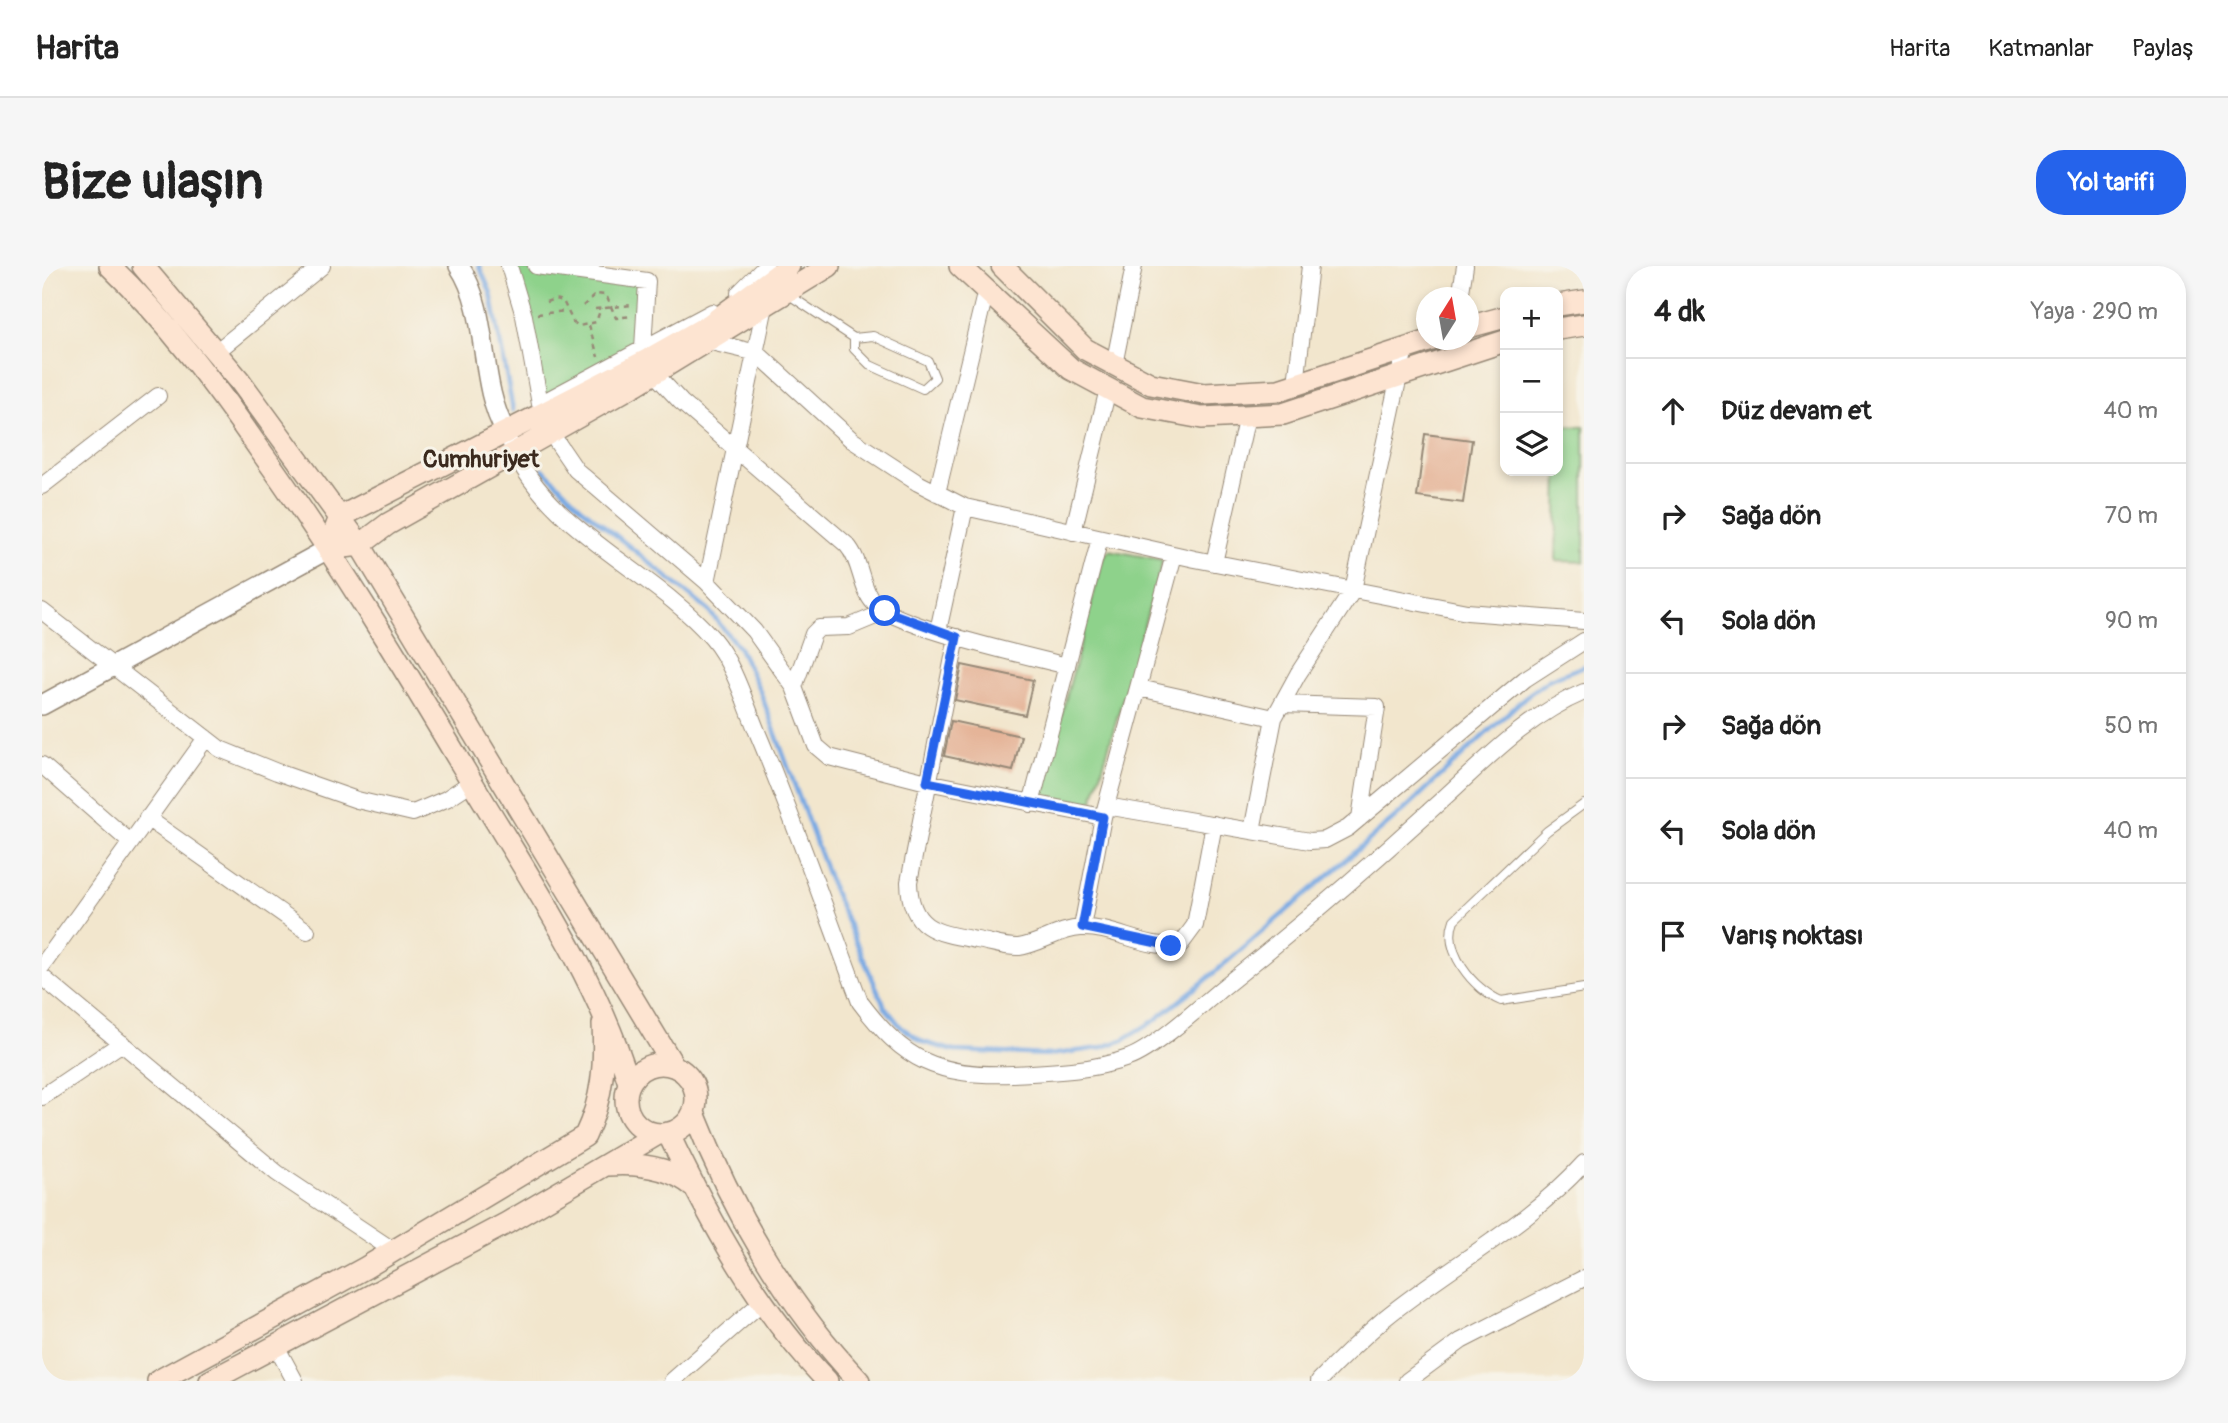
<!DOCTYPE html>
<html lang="tr">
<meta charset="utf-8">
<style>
:root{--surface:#fff;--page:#f6f6f6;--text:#222;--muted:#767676;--line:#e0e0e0;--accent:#2563eb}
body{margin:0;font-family:Pangolin,sans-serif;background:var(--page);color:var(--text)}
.controls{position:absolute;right:21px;top:21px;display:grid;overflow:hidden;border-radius:14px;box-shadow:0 4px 10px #0003}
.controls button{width:63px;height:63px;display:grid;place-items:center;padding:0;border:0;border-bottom:2px solid var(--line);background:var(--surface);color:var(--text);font:35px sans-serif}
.compass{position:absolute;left:1374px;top:21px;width:63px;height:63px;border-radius:50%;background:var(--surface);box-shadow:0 4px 10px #0003;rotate:11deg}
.stop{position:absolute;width:21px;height:21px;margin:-16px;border:5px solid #2563eb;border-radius:50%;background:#fff}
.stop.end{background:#2563eb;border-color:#fff;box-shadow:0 2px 7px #0008}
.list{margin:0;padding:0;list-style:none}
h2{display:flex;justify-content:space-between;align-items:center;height:91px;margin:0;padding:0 28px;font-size:30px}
h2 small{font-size:23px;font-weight:400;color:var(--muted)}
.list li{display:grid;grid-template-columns:46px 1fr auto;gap:21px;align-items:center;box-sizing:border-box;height:105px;padding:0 28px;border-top:2px solid var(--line)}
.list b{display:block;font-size:26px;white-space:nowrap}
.list em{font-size:23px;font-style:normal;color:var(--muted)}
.icon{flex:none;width:38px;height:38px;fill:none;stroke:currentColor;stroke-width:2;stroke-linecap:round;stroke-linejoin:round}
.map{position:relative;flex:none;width:1542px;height:1115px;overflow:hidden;border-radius:28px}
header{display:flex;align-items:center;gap:42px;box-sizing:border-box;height:98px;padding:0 35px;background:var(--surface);border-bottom:2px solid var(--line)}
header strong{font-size:33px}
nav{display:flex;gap:38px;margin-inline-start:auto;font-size:24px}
.intro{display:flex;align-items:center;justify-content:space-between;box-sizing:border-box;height:168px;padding:0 42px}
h1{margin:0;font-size:49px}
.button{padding:18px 32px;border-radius:28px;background:var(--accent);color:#fff;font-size:24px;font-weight:700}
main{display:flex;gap:42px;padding:0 42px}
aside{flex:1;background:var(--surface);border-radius:28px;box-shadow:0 4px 10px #0003}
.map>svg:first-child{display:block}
</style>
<header>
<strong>Harita</strong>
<nav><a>Harita</a><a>Katmanlar</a><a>Paylaş</a></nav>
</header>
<div class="intro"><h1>Bize ulaşın</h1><a class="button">Yol tarifi</a></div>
<main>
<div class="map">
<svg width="1542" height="1115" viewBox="0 0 1542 1115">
<rect width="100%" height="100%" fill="#f7f3e8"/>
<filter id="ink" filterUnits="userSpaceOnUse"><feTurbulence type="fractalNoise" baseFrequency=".0143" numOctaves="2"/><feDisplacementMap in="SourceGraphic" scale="14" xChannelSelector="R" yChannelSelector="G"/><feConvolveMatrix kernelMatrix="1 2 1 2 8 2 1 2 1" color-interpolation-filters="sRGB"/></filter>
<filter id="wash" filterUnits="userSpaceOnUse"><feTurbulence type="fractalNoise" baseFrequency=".00686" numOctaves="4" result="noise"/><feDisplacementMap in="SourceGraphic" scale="28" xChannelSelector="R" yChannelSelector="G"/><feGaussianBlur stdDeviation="1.57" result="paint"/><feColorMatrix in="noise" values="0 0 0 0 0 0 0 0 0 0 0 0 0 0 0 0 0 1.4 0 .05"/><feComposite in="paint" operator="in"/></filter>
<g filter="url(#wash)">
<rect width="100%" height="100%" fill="#f2e6cd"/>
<path fill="#8ed28b" stroke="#647e54" stroke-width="2" d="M471,1L603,17L600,81L500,134Z
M1517,160L1542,161V296L1514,295Z
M1067,284L1121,294L1051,535L1041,538L1003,531L999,527L1061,292Z"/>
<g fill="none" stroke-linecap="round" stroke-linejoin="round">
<path stroke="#78a9e3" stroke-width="4.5" d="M437,0L449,27L471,144
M501,203L539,241L667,345L697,382L718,425L792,626L843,741L859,761L881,776L912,785L1007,789L1058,782L1081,774L1112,755L1166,712L1361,545L1483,431L1508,413L1542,400"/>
</g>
<g id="blocks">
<path fill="#e5b498" d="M1383,168L1430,174L1421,237L1375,231Z
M920,399L991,414L983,449L913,434Z
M909,455L979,470L971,505L902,490Z"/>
</g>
</g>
<g filter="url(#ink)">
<use href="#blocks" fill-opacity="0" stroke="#968876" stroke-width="2"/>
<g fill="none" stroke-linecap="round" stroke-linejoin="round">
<defs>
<path id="service" d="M744,27L812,72L831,70L886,95L893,112L881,123L828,99L812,83V72
M1542,538L1505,565L1412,654C1400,685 1431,723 1459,735L1542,722"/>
<path id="minor" d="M467,0L482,50L498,138L670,46
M494,0L605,15L601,82
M697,27L724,0
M1418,32L1423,0
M665,75L715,87L810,174L876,217L923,241L1153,293L1425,346L1542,355
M174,86L280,0
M1072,99L1092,0
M612,107L639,136L805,279C820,296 818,322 832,337C854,361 987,390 1025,400
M1254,118L1268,0
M504,160L534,204L665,316L712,365L752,421L774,480L787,491L885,516L1061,551
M469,178C504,264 611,304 670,372C692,398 703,437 716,468C753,556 784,646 818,736C862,795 896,811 971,808C1009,806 1050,805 1086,792C1110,784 1158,741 1179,723C1252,665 1323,604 1392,541C1440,498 1482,451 1542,426
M0,220L116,130
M895,227L944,24
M1031,266L1066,123
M1172,297L1205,150
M665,316L723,40
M0,345L178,483L235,506L315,534L371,547L404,533L430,516
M896,365L923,241
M915,371L867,616C868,664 895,667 935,674C948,676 964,682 977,681C998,678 1017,663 1039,662C1072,660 1105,685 1139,678L1153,659L1172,558
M752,421L771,368L777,362L807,361L843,346
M1097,422L1232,452
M1240,438L1335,441L1318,552
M0,499L88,576
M989,538L1058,272
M1064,540L1268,575L1283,574L1306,562L1483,413L1542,375
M105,552L265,665
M1210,565L1232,452L1256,408L1311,324L1363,82
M1040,661L1061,551L1132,289
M0,700L164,472
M0,711L235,907L352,985
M0,831L80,777
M234,1080L253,1115
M630,1115L720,1036
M1277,1115C1298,1093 1320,1072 1343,1052C1408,999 1485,960 1542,897
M1365,1115L1419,1075L1542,1012"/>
<path id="tertiary" d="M417,0C449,48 435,116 464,166
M0,439L286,283"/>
<path id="secondary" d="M68,0C125,55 173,119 218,184C295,291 364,405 431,518C488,613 555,711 587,817
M101,0L198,115L318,279L631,799
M747,0L667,59L607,93L298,251L286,283L318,279L346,258L596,117L787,0
M918,0L1029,103L1100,141L1160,152L1241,148L1463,75
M960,0L1043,83L1109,118L1162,128L1237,124L1390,74
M1516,39L1542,35
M1426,61L1463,51
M1516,63L1542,59
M584 833a35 35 0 1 1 70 0a35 35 0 1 1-70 0Z
M652,847C690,944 745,1039 817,1115
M626,867C669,957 716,1043 785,1115
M566,899C595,897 628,901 651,920
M116,1115L323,1002L543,870C561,832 563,799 561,758
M168,1115L465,957L616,868"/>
</defs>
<use href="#service" stroke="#968876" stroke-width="10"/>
<use href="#minor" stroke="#968876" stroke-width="18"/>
<use href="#tertiary" stroke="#968876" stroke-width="22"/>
<use href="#secondary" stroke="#968876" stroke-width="24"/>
<path stroke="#968876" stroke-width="2.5" stroke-dasharray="5 5" stroke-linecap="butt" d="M504,36L512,33L521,35L531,56L537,60L554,56L559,42
M541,40L554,28L564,29L574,52L589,50
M553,43L590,39
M495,48L525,45
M547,59L556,91"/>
<use href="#service" stroke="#fff" stroke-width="8"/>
<use href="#minor" stroke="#fff" stroke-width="16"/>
<use href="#tertiary" stroke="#fff" stroke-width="19"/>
<use href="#secondary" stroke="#fde4d1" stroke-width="21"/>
</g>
</g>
<g fill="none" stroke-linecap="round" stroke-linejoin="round" filter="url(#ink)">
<path stroke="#2563eb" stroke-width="9" d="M843,345L915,371L885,516L1061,551L1040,661L1129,680"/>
</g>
<g text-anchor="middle" stroke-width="6" stroke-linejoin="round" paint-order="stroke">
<g font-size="24" font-weight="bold" fill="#3b2a1e" stroke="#f7f3e8">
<text x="439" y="201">Cumhuriyet</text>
</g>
</g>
</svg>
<div class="controls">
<button>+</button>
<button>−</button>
<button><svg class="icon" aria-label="layers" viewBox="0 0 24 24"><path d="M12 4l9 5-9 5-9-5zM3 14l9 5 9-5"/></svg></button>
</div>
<svg class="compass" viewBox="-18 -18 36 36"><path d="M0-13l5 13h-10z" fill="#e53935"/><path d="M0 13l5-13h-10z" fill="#767676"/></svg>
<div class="stop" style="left:843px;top:345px"></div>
<div class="stop end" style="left:1129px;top:680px"></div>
</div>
<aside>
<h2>4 dk<small>Yaya · 290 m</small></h2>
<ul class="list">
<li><svg class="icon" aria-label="ahead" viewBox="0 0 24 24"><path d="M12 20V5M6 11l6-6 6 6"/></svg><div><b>Düz devam et</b></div><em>40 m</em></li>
<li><svg class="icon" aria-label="right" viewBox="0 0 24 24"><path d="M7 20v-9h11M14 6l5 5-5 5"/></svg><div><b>Sağa dön</b></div><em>70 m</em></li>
<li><svg class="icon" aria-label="left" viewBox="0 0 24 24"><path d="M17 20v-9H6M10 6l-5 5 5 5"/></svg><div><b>Sola dön</b></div><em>90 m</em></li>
<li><svg class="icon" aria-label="right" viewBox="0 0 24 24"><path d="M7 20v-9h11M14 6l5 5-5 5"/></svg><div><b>Sağa dön</b></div><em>50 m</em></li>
<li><svg class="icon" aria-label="left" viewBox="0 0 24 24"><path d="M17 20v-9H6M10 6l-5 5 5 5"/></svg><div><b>Sola dön</b></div><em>40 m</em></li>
<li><svg class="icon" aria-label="arrive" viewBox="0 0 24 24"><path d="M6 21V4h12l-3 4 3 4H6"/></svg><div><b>Varış noktası</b></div></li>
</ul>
</aside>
</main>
